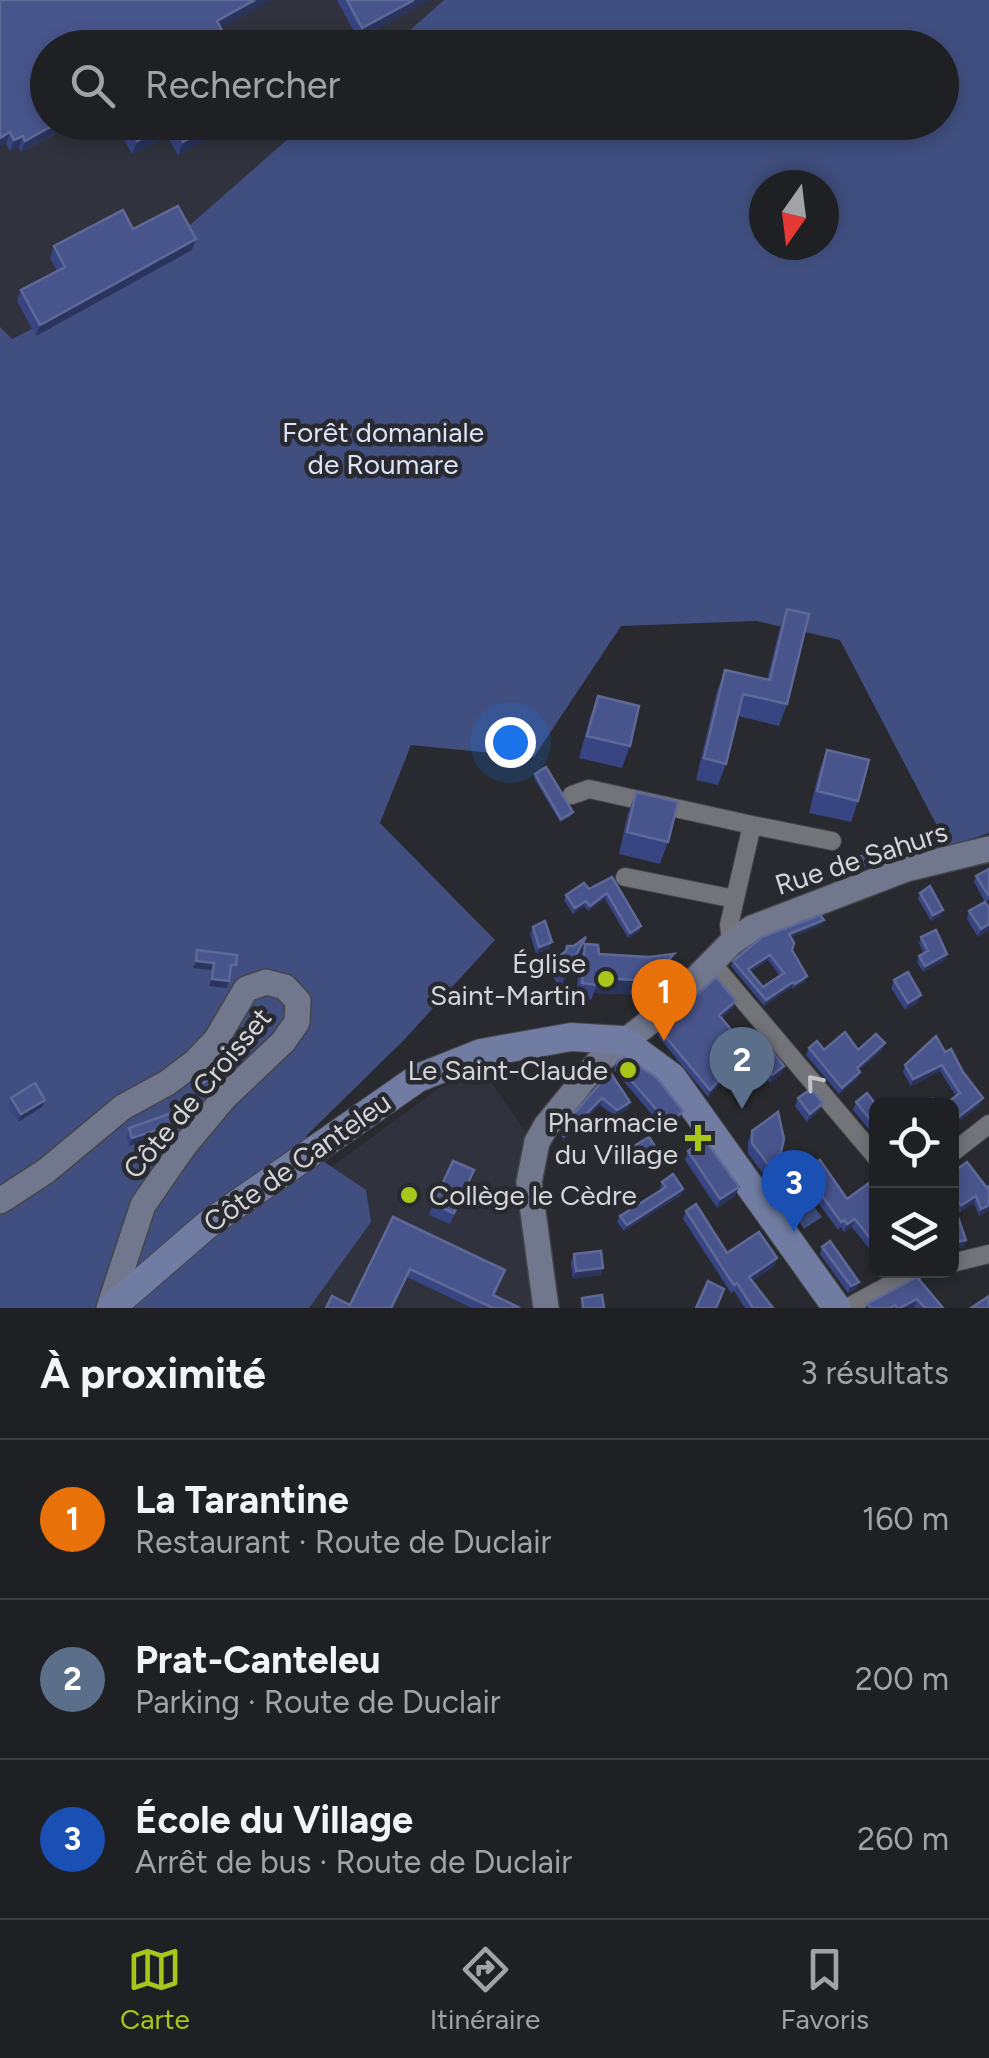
<!DOCTYPE html>
<html lang="fr">
<meta charset="utf-8">
<style>
:root{--surface:#1e2023;--page:#26282b;--text:#f1f3f6;--muted:#a1a3a6;--line:#3c3e41;--accent:#a9c71a}
body{margin:0;font-family:Figtree,sans-serif;background:var(--page);color:var(--text)}
.controls{position:absolute;right:30px;bottom:30px;display:grid;overflow:hidden;border-radius:15px;box-shadow:0 5px 15px #0003}
.controls button{width:90px;height:90px;display:grid;place-items:center;padding:0;border:0;border-bottom:2px solid var(--line);background:var(--surface);color:var(--text);font:50px sans-serif}
.compass{position:absolute;left:749px;top:170px;width:90px;height:90px;border-radius:50%;background:var(--surface);box-shadow:0 5px 15px #0003;rotate:194deg}
.you{position:absolute;left:510px;top:742px;width:35px;height:35px;margin:-25px;border:8px solid #fff;border-radius:50%;background:#1a73e8;box-shadow:0 0 0 15px #1a73e833}
.badge{display:grid;place-items:center;width:65px;height:65px;border-radius:50%;background:var(--accent);color:#fff;font-size:32px;font-weight:700}
.pin{position:absolute;translate:-50% -82px;filter:drop-shadow(0 2px 5px #0008)}
.pin::after{content:'';position:absolute;top:52px;width:35px;height:30px;background:inherit;clip-path:polygon(0 0,100% 0,50% 100%)}
.list{margin:0;padding:0;list-style:none}
h2{display:flex;justify-content:space-between;align-items:center;height:130px;margin:0;padding:0 40px;font-size:42px}
h2 small{font-size:32px;font-weight:400;color:var(--muted)}
.list li{display:grid;grid-template-columns:65px 1fr auto;gap:30px;align-items:center;box-sizing:border-box;height:160px;padding:0 40px;border-top:2px solid var(--line)}
.list b{display:block;font-size:38px;white-space:nowrap}
.list p{margin:0;font-size:32px;white-space:nowrap;color:var(--muted)}
.list em{font-size:32px;font-style:normal;color:var(--muted)}
.icon{flex:none;width:55px;height:55px;fill:none;stroke:currentColor;stroke-width:2;stroke-linecap:round;stroke-linejoin:round}
.map{position:relative;flex:none;width:989px;height:1308px;overflow:hidden}
.search{position:absolute;background:var(--surface);box-shadow:0 5px 15px #0003;left:30px;right:30px;top:30px;height:110px;display:flex;align-items:center;gap:25px;box-sizing:border-box;padding:0 35px;border-radius:55px;color:var(--muted);font-size:38px}
.sheet{height:610px;background:var(--surface)}
nav{display:flex;justify-content:space-around;align-items:center;box-sizing:border-box;height:140px;border-top:2px solid var(--line);background:var(--surface);font-size:28px;color:var(--muted)}
nav a{display:grid;justify-items:center;gap:5px}
nav .on{color:var(--accent)}
.map>svg:first-child{display:block}
</style>
<div class="map">
<svg width="989" height="1308" viewBox="0 0 989 1308">
<rect width="100%" height="100%" fill="#282a2f"/>
<path fill="#30333d" d="M0,0H459L395,47L48,48V122L306,123L225,195L195,256L15,353L0,331Z
M484,1072L533,1143L523,1212L533,1308H163L318,1177L439,1088Z"/>
<path fill="#404f7f" fill-rule="evenodd" d="M444,0H989V833L948,847L840,640L756,621L621,626L534,757L411,745L380,823L495,940L404,1040L306,1136L323,1161L366,1190L371,1222L309,1308H0V327L12,339L124,283L306,123L942,122V48L391,47ZM764,185H824V245H764Z
M799,1185L822,1217L804,1229L782,1196Z"/>
<g fill="none" stroke-linecap="round" stroke-linejoin="round">
<defs>
<path id="street" d="M572,795L589,789L752,825L729,925L731,943
M752,825L832,841
M625,877L735,899
M711,962L876,1157
M952,1153L989,1124
M952,1263L989,1254
M847,1308L917,1270"/>
<path id="secondary" d="M0,1201L46,1171L123,1107L167,1083L195,1062L216,1040L246,989L266,982L285,987L298,1001L297,1022L283,1042L224,1098L184,1146L143,1205L109,1308
M546,1308L529,1182L537,1142L546,1126L599,1061L664,1011L731,943L752,928L906,869L989,849"/>
<path id="primary" d="M111,1308L207,1225L418,1078L481,1053L571,1037L622,1040L672,1077L837,1308"/>
</defs>
<use href="#street" stroke="#444549" stroke-width="20"/>
<use href="#secondary" stroke="#444549" stroke-width="28"/>
<use href="#primary" stroke="#444549" stroke-width="30"/>
<use href="#street" stroke="#72747a" stroke-width="18"/>
<use href="#secondary" stroke="#71788e" stroke-width="25"/>
<use href="#primary" stroke="#707ca2" stroke-width="28"/>
</g>
<path fill="#374683" fill-rule="evenodd" d="M0,0L220,28L48,122H101L90,128L88,125L79,130L75,123L21,152L19,147L10,151L6,144Z
M337,0H430L358,39Z
M140,122H238L178,155L167,136L132,154L125,141L130,128Z
M133,229L192,250L36,336L17,301L21,290L57,271L50,258L54,246Z
M787,609V704L779,726L738,716L726,764L718,785L696,780L717,691L725,670L767,680L779,631Z
M598,696L630,746L622,768L579,758L590,717Z
M827,750L858,801L851,822L809,813L819,772Z
M535,774L573,812L571,816L560,822L534,778Z
M636,792L668,842L660,864L619,854L628,813Z
M989,869V900L985,902L974,882L976,876Z
M612,877L639,932L628,938L605,899L588,911L584,906L573,914L564,900L566,895L589,889Z
M920,893L940,916L931,921L918,899Z
M989,908V930L978,937L967,919L969,911Z
M822,925L791,937L792,950L805,981L793,989L792,987L764,1006L731,966L733,961L762,937ZM768,960L780,976L763,987L750,972Z
M533,927L549,949L536,954L530,934Z
M921,937L947,954L945,960L923,972L917,962L919,956L924,954L919,943Z
M585,944L599,954L668,969L654,985L651,982L646,995L594,993L591,1000L576,997L580,959Z
M567,946L581,952L560,989L551,973L556,959L564,953Z
M894,980L918,1003L905,1010L891,988Z
M733,1008L722,1018L733,1032L730,1039L725,1043L727,1057L716,1067L721,1083L708,1097L658,1036L660,1030Z
M809,1048L824,1050H882L859,1070L858,1078L839,1094L806,1055Z
M945,1052L963,1072L980,1105L952,1127V1138V1106L956,1096L940,1071L911,1086L903,1072L905,1065Z
M760,1060L784,1066L781,1074L770,1083L757,1068Z
M616,1063L680,1119L666,1131L614,1070Z
M610,1072L630,1102L627,1109L615,1116L600,1105L561,1143Z
M11,1098L42,1107L18,1122L8,1106Z
M798,1098L820,1110L807,1122L795,1106Z
M856,1102L877,1106L876,1138L853,1110Z
M185,1120L175,1131L129,1146L126,1136L129,1128Z
M752,1131L777,1163L766,1178L748,1153V1142Z
M695,1138L739,1187L735,1196L717,1208L685,1160L688,1151L692,1148Z
M631,1148L655,1152L637,1163L630,1152Z
M474,1170L450,1224L429,1215L433,1204Z
M804,1171L847,1199L876,1208L874,1209L876,1213V1254H873L852,1227L844,1232L841,1227L838,1230L801,1179Z
M952,1173L989,1210L979,1216L974,1203L960,1212L956,1209L966,1240L964,1247L952,1250Z
M662,1182L683,1189L681,1195L624,1231L617,1222L620,1216L662,1190L660,1188Z
M686,1211L727,1253L777,1258L774,1266L752,1281L773,1308H745L734,1291L731,1293L683,1219Z
M393,1217L502,1278L493,1295L520,1308H472L407,1277L350,1305Z
M822,1247L856,1289L848,1293L820,1254Z
M574,1254L603,1268L601,1275L573,1279L571,1262Z
M917,1277L943,1308H865L867,1304Z"/>
<path fill="#2a345d" d="M255,0H272L213,32L217,21Z
M414,0H430L358,39L362,28Z
M59,122H75L21,152L25,141Z
M82,122H89L88,125L79,130Z
M217,122H238L178,155L183,142Z
M172,123L167,136L132,154L137,141Z
M10,132L6,144L0,147V138Z
M23,136L19,147L10,151L14,140Z
M196,239L192,250L36,336L40,325Z
M932,843L930,846L900,854L830,881L832,877L902,850Z
M607,893L605,899L588,911L590,906Z
M586,901L584,906L573,914L575,908Z
M943,910L940,916L931,921L933,915Z
M824,920L822,925L787,939L789,934Z
M989,924V930L978,937L981,929Z
M641,926L639,932L628,938L630,933Z
M586,937L581,952L560,989L565,974Z
M552,942L549,949L536,954L539,947Z
M674,954L668,969L654,985L659,970Z
M947,954L945,960L923,972L925,966Z
M770,955L768,960L746,974L748,969Z
M196,961L214,963L211,970L193,968Z
M807,976L805,981L793,989L795,984Z
M600,978L652,981L646,995L594,993L591,1000Z
M212,979L229,981L227,988L209,986Z
M793,982L792,987L764,1006L766,1000Z
M921,995L918,1003L905,1010L908,1003Z
M736,1001L733,1008L717,1022L719,1015Z
M885,1043L882,1050L854,1074L857,1068Z
M729,1050L727,1057L711,1072L714,1065Z
M942,1065L940,1071L911,1086L913,1079Z
M784,1066L781,1074L770,1083L772,1075Z
M860,1072L858,1078L839,1094L842,1088Z
M723,1076L721,1083L708,1097L710,1090Z
M602,1098L600,1105L561,1143L563,1137Z
M983,1098L980,1105L952,1127V1122Z
M45,1100L42,1107L18,1122L21,1114Z
M630,1102L627,1109L615,1116L617,1110Z
M823,1103L820,1110L807,1122L810,1114Z
M683,1111L680,1119L666,1131L669,1124Z
M187,1112L185,1120L175,1131L129,1146L132,1138Z
M656,1148L655,1152L637,1163L638,1160Z
M781,1152L777,1163L766,1178L770,1167Z
M739,1187L735,1196L717,1208L720,1199Z
M683,1189L681,1195L624,1231L627,1225Z
M976,1196L974,1203L960,1212L962,1205Z
M989,1205V1210L979,1216L981,1209Z
M855,1219L852,1227L844,1232L847,1224Z
M966,1240L964,1247L952,1250V1243Z
M777,1258L774,1266L746,1285L749,1277Z
M603,1268L601,1275L573,1279L576,1271Z
M859,1282L856,1289L848,1293L851,1286Z
M917,1299L914,1308H900Z"/>
<path fill="#48558c" stroke="#5e6998" stroke-width="2.5" fill-rule="evenodd" d="M0,0H255L217,21L229,44L223,48H48V122H59L25,141L23,136L14,140L10,132L0,138Z
M347,0H414L362,28Z
M140,122H217L183,142L172,123L137,141L130,128Z
M178,206L196,239L40,325L21,290L65,267L54,246L123,210L133,229Z
M787,609L809,614L787,704L743,694L726,764L704,758L725,670L770,680Z
M598,696L639,706L630,746L587,736Z
M827,750L869,760L858,801L817,791Z
M546,767L573,812L561,819L535,774Z
M636,792L678,802L668,842L627,832Z
M927,834L932,843L902,850L832,877L829,867Z
M989,869V895H988L976,876Z
M612,877L641,926L630,933L607,893L590,906L586,901L575,908L566,895L584,883L589,889Z
M930,886L943,910L933,915L920,893Z
M985,902L989,908V924L981,929L969,911Z
M820,915L824,920L789,934L794,943L792,950L807,976L795,984L793,982L766,1000L733,961L762,937ZM770,955L784,973L763,987L748,969Z
M545,921L552,942L539,947L533,927Z
M936,930L947,954L925,966L919,956L928,951L921,937Z
M586,937L565,974L556,959L566,951L567,946H574Z
M585,944L598,945L599,954L649,957L674,954L659,970L656,966L652,981L600,978L596,985L582,983Z
M197,950L237,955L236,965H231L229,981L212,979L214,963L196,961Z
M908,972L921,995L908,1003L894,980Z
M716,977L736,1001L719,1015L733,1032L722,1040L729,1050L714,1065L723,1076L710,1090L660,1030Z
M845,1032L858,1050L876,1034L885,1043L857,1068L860,1072L842,1088L809,1048L817,1041L824,1050Z
M936,1036L945,1052L951,1049L963,1072L983,1098L952,1122V1106H943L960,1093L942,1065L913,1079L905,1065Z
M772,1051L784,1066L772,1075L760,1060Z
M624,1057L656,1077L683,1111L669,1124L616,1063Z
M207,1070L212,1077L202,1084L197,1078Z
M610,1072L630,1102L617,1110L602,1098L563,1137L573,1115Z
M35,1083L45,1100L21,1114L11,1098Z
M811,1089L823,1103L810,1114L798,1098Z
M867,1093L877,1106L876,1127L856,1102Z
M933,1099L938,1106L924,1105Z
M186,1108L187,1112L178,1123L132,1138L129,1128Z
M778,1112L784,1139L781,1152L770,1167L752,1143V1131Z
M700,1133L739,1187L720,1199L688,1151L699,1143L695,1138Z
M649,1137L656,1148L638,1160L631,1148Z
M820,1160L847,1199L876,1178V1202L871,1206L876,1213V1246L855,1219L847,1224L844,1220L841,1222L804,1171Z
M453,1161L474,1170L454,1213L433,1204Z
M967,1162L987,1188L989,1186V1205L981,1209L976,1196L962,1205L952,1199V1173Z
M673,1174L683,1189L627,1225L620,1216L666,1187L662,1182Z
M952,1200L966,1240L952,1243Z
M696,1204L727,1253L759,1232L777,1258L749,1277L773,1308H753L737,1283L734,1285L729,1278L686,1211Z
M393,1217L505,1270L493,1295L520,1308H493L410,1269L391,1308H326L332,1296L350,1305Z
M830,1241L859,1282L851,1286L822,1247Z
M601,1251L603,1268L576,1271L574,1254Z
M917,1277L943,1308H925L917,1299L900,1308H897L895,1305L890,1308H872L867,1304Z
M708,1281L724,1289L716,1308H696Z
M602,1295L604,1308H583L582,1298Z
M989,1296V1308H971Z"/>
<defs><path id="oneway-chevron" d="M-2-3.5L2.5 0L-2 3.5" fill="none" stroke-width="1.6" stroke-linecap="round" stroke-linejoin="round" transform="scale(2.5)"/></defs>
<use stroke="#c0c2c6" href="#oneway-chevron" transform="translate(814 1082) rotate(-130)"/>
<g fill="#a9c71a" stroke="#282a2f" stroke-width="4">
<circle cx="606" cy="979" r="10"/>
<circle cx="628" cy="1070" r="10"/>
<path d="M693 1123h10v10h10v10h-10v10h-10v-10h-10v-10h10z"/>
<circle cx="409" cy="1195" r="10"/>
</g>
<g text-anchor="middle" stroke-width="9" stroke-linejoin="round" paint-order="stroke">
<g font-size="28" fill="#dce3f7" stroke="#282a2f">
<text x="383" y="442">Forêt domaniale<tspan x="383" dy="32">de Roumare</tspan></text>
</g>
<g font-size="28" fill="#d4d5d9" stroke="#282a2f">
<text transform="translate(861 858) rotate(-18)" y="10">Rue de Sahurs</text>
<text transform="translate(197 1093) rotate(-50)" y="10">Côte de Croisset</text>
<text transform="translate(297 1162) rotate(-35)" y="10">Côte de Canteleu</text>
</g>
<g font-size="28" fill="#d4d5d9" stroke="#282a2f" text-anchor="end">
<text x="586" y="973">Église<tspan x="586" dy="32">Saint-Martin</tspan></text>
<text x="608" y="1080">Le Saint-Claude</text>
<text x="678" y="1132">Pharmacie<tspan x="678" dy="32">du Village</tspan></text>
<text x="429" y="1205" text-anchor="start">Collège le Cèdre</text>
</g>
</g>
</svg>
<div class="controls">
<button><svg class="icon" aria-label="locate" viewBox="0 0 24 24"><circle cx="12" cy="12" r="6"/><path d="M12 2v4M12 18v4M2 12h4M18 12h4"/></svg></button>
<button><svg class="icon" aria-label="layers" viewBox="0 0 24 24"><path d="M12 4l9 5-9 5-9-5zM3 14l9 5 9-5"/></svg></button>
</div>
<svg class="compass" viewBox="-18 -18 36 36"><path d="M0-13l5 13h-10z" fill="#e53935"/><path d="M0 13l5-13h-10z" fill="#a1a3a6"/></svg>
<div class="you"></div>
<div class="pin badge" style="left:664px;top:1041px;background:#e8710a">1</div>
<div class="pin badge" style="left:742px;top:1109px;background:#5c6f8a">2</div>
<div class="pin badge" style="left:794px;top:1232px;background:#1a4fb4">3</div>
<div class="search"><svg class="icon" aria-label="search" viewBox="0 0 24 24"><circle cx="10" cy="10" r="6"/><path d="M15 15l6 6"/></svg>Rechercher</div>
</div>
<section class="sheet">
<h2>À proximité<small>3 résultats</small></h2>
<ul class="list">
<li><span class="badge" style="background:#e8710a">1</span><div><b>La Tarantine</b><p>Restaurant · Route de Duclair</p></div><em>160 m</em></li>
<li><span class="badge" style="background:#5c6f8a">2</span><div><b>Prat-Canteleu</b><p>Parking · Route de Duclair</p></div><em>200 m</em></li>
<li><span class="badge" style="background:#1a4fb4">3</span><div><b>École du Village</b><p>Arrêt de bus · Route de Duclair</p></div><em>260 m</em></li>
</ul>
</section>
<nav>
<a class="on"><svg class="icon" aria-label="map" viewBox="0 0 24 24"><path d="M3 6l6-2 6 2 6-2v14l-6 2-6-2-6 2zM9 4v14M15 6v14"/></svg>Carte</a>
<a><svg class="icon" aria-label="directions" viewBox="0 0 24 24"><path d="M12 3l9 9-9 9-9-9zM9 14v-3h6M13 9l2 2-2 2"/></svg>Itinéraire</a>
<a><svg class="icon" aria-label="saved" viewBox="0 0 24 24"><path d="M7 4h10v16l-5-4-5 4z"/></svg>Favoris</a>
</nav>
